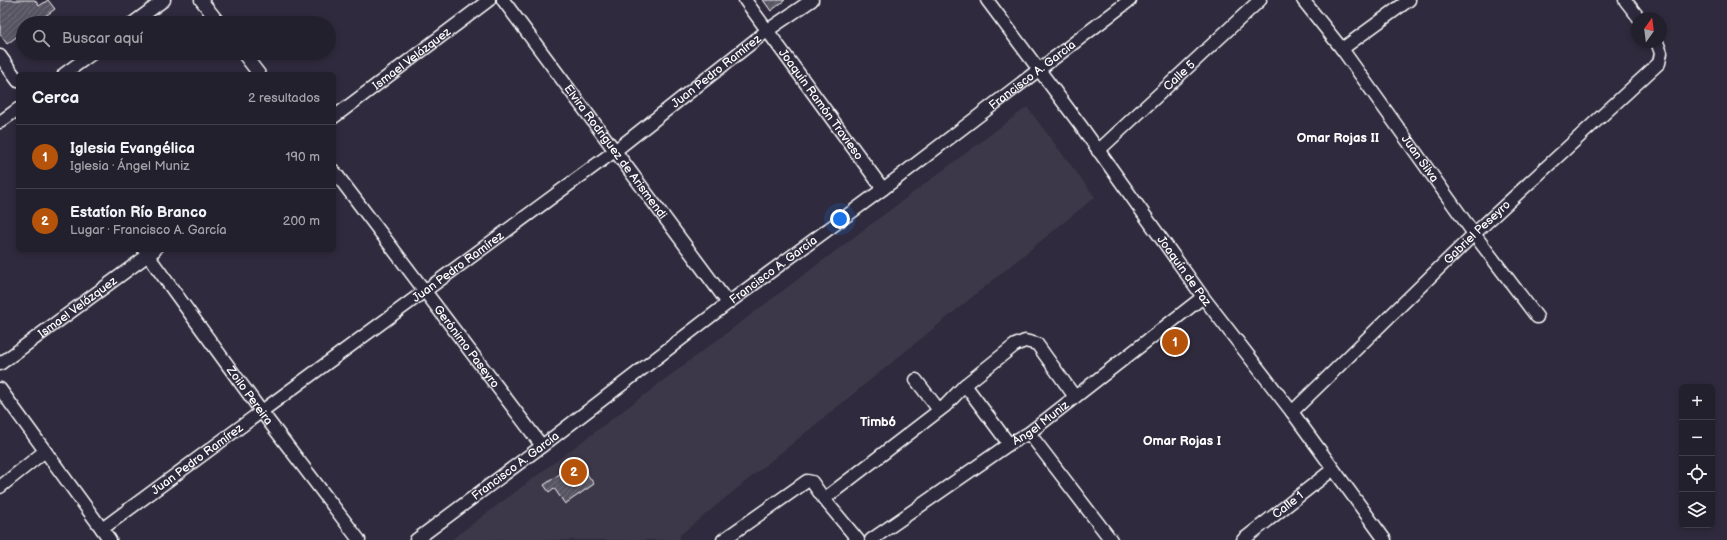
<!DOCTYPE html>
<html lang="es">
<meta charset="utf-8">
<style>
:root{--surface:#23202e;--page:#2f2d3a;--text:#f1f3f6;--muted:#a3a3aa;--line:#403e4a;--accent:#b45309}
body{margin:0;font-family:"Balsamiq Sans",sans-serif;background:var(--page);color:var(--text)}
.controls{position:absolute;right:12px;bottom:12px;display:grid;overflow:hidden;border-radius:6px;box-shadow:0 2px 6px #0003}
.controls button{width:36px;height:36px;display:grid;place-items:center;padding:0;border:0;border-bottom:1px solid var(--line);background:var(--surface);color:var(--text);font:20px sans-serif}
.compass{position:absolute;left:1631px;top:12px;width:36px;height:36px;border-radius:50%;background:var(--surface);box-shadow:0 2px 6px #0003;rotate:14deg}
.you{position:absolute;left:840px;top:219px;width:14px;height:14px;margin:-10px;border:3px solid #fff;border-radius:50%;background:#1a73e8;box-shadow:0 0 0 6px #1a73e833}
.badge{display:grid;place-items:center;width:26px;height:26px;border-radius:50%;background:var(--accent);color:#fff;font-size:13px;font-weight:700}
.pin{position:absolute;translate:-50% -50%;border:2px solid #fff;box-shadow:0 1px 4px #0006}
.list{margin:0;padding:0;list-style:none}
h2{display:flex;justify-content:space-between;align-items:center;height:52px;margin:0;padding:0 16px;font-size:17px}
h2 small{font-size:13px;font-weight:400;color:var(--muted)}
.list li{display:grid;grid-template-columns:26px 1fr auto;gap:12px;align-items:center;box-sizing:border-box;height:64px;padding:0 16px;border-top:1px solid var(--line)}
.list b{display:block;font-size:15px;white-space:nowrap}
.list p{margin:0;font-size:13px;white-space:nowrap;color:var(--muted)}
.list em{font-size:13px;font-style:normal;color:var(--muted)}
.icon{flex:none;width:22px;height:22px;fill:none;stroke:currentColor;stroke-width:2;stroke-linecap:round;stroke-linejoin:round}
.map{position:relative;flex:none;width:1727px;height:540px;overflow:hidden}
.search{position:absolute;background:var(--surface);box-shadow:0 2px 6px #0003;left:16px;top:16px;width:320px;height:44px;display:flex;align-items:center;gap:10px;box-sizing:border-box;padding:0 14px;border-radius:22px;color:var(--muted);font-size:15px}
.panel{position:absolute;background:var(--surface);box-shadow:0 2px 6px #0003;left:16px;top:72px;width:320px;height:180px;border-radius:6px}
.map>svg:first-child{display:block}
</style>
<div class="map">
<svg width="1727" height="540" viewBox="0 0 1727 540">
<defs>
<pattern id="building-hatch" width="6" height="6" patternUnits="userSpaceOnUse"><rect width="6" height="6" fill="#595564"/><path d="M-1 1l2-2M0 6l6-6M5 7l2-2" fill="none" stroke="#726e7b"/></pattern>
</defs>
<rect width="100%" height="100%" fill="#2f2a3d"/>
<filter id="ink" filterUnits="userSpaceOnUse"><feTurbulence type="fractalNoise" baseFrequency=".025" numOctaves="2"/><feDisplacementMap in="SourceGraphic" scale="8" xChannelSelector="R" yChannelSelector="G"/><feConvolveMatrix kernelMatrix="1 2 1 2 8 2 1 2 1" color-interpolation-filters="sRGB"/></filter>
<g filter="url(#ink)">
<path fill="#3c3749" d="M1027,107L1095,197L680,535V540H451Z"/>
<path fill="url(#building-hatch)" stroke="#fff" d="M0,0H35L39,6L48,0L55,9L36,23H23V32L7,44L0,34Z
M763,0H785L771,11Z
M578,461L594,484L565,504L554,488L549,492L544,485Z"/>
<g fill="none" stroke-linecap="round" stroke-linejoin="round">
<defs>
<g id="minor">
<path d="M201,0L219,23"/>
<path id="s1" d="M503,0L728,303"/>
<path id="s2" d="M745,0L883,189"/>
<path id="s3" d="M987,0L1081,126L1203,297L1292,412L1385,540"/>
<path id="s4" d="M1303,0L1342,49L1474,234L1537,317"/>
<path d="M1625,0L1639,18"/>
<path d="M133,23L164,0"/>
<path d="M1342,49L1409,0"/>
<path d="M243,53L259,74"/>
<path d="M0,56L18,81"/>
<path d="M64,74L93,53"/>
<path id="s5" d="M334,117L489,0"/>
<path d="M0,122L18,109"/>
<path id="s6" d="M1098,151L1260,0"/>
<path id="s7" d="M334,171L542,446"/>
<path id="s8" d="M144,250L261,411L359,540"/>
<path id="s9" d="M0,364L155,250"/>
<path d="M916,380L939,410"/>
<path d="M965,385L1009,444"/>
<path d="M0,389L110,540"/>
<path id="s10" d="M1292,412L1474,234L1659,63L1661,53L1657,42"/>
<path d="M1029,433L1111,540"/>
<path d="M0,487L45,451"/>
<path d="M824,499L858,540"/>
<path id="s11" d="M102,529L616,150L768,30L812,0"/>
<path id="s12" d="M416,540L542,446L728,303L883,189L1130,0"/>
<path d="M723,540L807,481L812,482L824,499L945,406L965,385L1015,345L1025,341L1037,344L1075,397"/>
<path id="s13" d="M871,540L1009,444L1029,433L1203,297"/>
<path id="s14" d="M1243,540L1332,470"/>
</g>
</defs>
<use href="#minor" stroke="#fff" stroke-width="15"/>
<use href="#minor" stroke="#2f2a3d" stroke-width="12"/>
</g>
</g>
<g text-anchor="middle" stroke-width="4" stroke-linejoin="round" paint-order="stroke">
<g font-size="12" fill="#fff" stroke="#2f2a3d">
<text dy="4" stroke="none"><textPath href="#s5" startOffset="97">Ismael Velázquez</textPath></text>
<text dy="4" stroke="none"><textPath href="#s11" startOffset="766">Juan Pedro Ramírez</textPath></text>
<text dy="4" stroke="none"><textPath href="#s12" startOffset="772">Francisco A. García</textPath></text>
<text dy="4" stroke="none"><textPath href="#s6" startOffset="111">Calle 5</textPath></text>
<text dy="4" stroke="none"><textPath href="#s2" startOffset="129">Joaquín Ramón Travieso</textPath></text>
<text dy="4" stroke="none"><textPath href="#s1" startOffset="189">Elvira Rodríguez de Arismendi</textPath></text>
<text dy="4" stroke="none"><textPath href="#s4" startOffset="197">Juan Silva</textPath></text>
<text dy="4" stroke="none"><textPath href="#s10" startOffset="258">Gabriel Peseyro</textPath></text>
<text dy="4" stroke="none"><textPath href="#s11" startOffset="442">Juan Pedro Ramírez</textPath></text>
<text dy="4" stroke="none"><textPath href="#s12" startOffset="448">Francisco A. García</textPath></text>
<text dy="4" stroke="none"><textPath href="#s3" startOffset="335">Joaquín de Paz</textPath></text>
<text dy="4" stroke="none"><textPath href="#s9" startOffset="96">Ismael Velázquez</textPath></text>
<text dy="4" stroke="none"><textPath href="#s7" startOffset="220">Gerónimo Paseyro</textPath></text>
<text dy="4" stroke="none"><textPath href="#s8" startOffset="180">Zoilo Pereira</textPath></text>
<text dy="4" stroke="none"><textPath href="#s13" startOffset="206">Ángel Muniz</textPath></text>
<text dy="4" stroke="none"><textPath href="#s11" startOffset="118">Juan Pedro Ramírez</textPath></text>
<text dy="4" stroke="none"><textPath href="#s12" startOffset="124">Francisco A. García</textPath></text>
<text dy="4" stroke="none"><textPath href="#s14" startOffset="57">Calle 1</textPath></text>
</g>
<g font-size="13" font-weight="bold" fill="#fff" stroke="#2f2a3d">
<text x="1338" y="142">Omar Rojas II</text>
<text x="878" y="426">Timbó</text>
<text x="1182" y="445">Omar Rojas I</text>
</g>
</g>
</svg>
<div class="controls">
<button>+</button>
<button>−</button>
<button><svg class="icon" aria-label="locate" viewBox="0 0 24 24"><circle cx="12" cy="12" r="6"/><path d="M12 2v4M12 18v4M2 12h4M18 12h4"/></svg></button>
<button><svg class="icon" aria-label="layers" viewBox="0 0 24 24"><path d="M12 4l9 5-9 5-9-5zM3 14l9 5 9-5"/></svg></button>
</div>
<svg class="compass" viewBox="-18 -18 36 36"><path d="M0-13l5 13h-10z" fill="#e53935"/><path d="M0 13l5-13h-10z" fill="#a3a3aa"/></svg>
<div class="you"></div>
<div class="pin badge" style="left:1175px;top:342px">1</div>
<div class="pin badge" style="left:574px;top:472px">2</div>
<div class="search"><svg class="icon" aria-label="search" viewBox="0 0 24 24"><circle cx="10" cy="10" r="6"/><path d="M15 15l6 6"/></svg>Buscar aquí</div>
<section class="panel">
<h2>Cerca<small>2 resultados</small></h2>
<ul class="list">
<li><span class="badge">1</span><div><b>Iglesia Evangélica</b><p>Iglesia · Ángel Muniz</p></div><em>190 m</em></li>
<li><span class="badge">2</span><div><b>Estatíon Río Branco</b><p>Lugar · Francisco A. García</p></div><em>200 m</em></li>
</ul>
</section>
</div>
